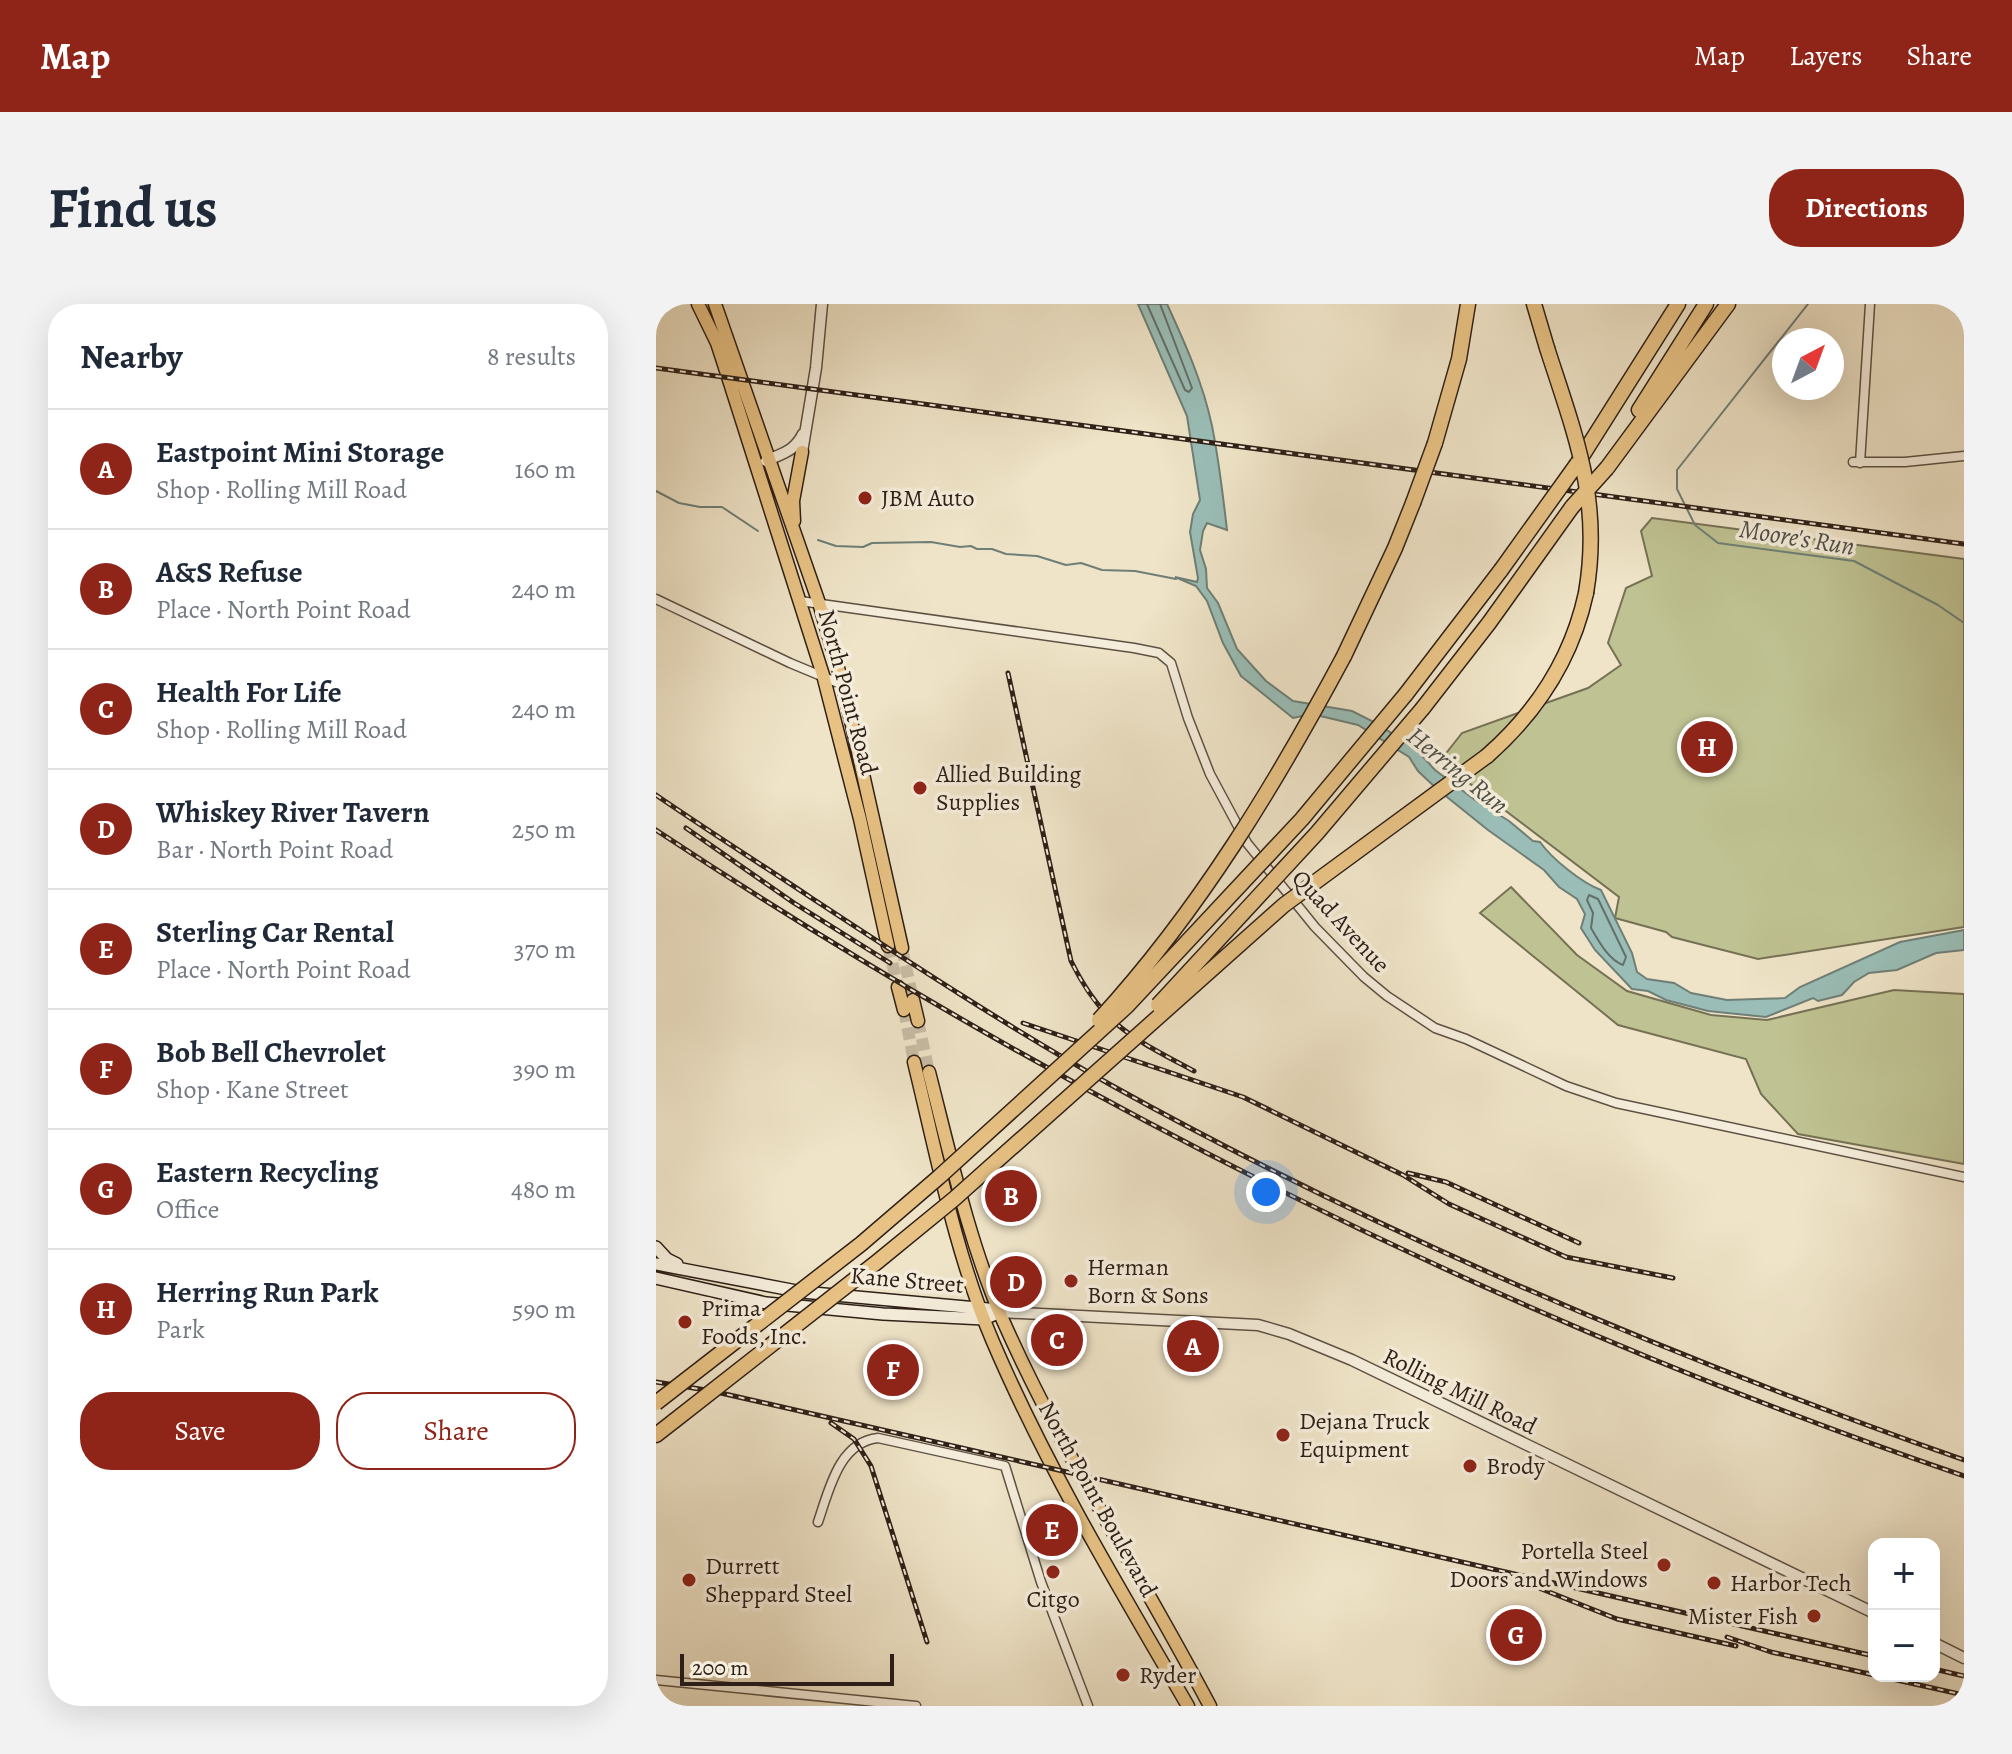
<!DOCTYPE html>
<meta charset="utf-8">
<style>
:root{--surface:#fff;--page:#f2f2f3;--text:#1f2937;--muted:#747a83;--line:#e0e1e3;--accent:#8f2418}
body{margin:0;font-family:Alegreya,serif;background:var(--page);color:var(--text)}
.controls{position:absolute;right:24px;bottom:24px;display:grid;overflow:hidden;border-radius:16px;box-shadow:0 8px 32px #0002}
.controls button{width:72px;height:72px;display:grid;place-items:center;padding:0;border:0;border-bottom:2px solid var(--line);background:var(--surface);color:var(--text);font:40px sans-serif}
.compass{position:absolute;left:1116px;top:24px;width:72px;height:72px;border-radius:50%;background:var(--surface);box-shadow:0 8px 32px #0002;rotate:41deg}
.scale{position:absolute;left:24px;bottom:20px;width:214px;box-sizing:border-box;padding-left:8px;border:4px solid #2e2018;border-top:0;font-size:22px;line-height:28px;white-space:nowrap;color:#2e2018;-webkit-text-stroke:6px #f5eddb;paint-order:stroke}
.you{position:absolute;left:610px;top:888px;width:28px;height:28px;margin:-20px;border:6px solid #fff;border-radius:50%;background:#1a73e8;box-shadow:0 0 0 12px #1a73e833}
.badge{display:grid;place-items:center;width:52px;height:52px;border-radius:50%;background:var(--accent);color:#fff;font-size:26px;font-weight:700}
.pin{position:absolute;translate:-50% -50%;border:4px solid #fff;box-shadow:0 2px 8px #0006}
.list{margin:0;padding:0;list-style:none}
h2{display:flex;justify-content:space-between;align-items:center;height:104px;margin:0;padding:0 32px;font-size:34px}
h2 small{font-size:26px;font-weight:400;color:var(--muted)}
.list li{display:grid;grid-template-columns:52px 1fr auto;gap:24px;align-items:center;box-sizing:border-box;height:120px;padding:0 32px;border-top:2px solid var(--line)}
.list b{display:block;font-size:30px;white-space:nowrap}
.list p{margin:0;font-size:26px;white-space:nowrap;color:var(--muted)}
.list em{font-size:26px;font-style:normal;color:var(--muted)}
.actions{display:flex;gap:16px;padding:24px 32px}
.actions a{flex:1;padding:18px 0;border:2px solid var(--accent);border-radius:32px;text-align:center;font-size:28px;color:var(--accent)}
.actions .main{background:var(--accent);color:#fff}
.map{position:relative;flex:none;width:1308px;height:1402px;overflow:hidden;border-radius:32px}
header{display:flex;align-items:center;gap:48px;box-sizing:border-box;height:112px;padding:0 40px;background:var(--accent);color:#fff}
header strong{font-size:38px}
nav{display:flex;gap:44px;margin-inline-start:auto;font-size:28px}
.intro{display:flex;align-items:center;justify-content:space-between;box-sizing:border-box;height:192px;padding:0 48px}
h1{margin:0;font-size:56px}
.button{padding:20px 36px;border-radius:32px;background:var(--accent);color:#fff;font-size:28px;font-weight:700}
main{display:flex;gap:48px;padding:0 48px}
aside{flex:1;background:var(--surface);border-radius:32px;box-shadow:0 8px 32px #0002}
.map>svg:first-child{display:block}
</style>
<header>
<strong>Map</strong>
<nav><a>Map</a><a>Layers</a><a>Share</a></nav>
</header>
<div class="intro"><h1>Find us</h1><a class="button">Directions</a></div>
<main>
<aside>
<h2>Nearby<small>8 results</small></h2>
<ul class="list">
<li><span class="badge">A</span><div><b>Eastpoint Mini Storage</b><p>Shop · Rolling Mill Road</p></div><em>160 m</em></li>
<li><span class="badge">B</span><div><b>A&amp;S Refuse</b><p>Place · North Point Road</p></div><em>240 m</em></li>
<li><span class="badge">C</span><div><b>Health For Life</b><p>Shop · Rolling Mill Road</p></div><em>240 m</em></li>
<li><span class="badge">D</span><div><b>Whiskey River Tavern</b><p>Bar · North Point Road</p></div><em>250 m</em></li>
<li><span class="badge">E</span><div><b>Sterling Car Rental</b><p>Place · North Point Road</p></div><em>370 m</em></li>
<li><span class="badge">F</span><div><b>Bob Bell Chevrolet</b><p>Shop · Kane Street</p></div><em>390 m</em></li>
<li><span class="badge">G</span><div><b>Eastern Recycling</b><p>Office</p></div><em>480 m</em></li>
<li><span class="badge">H</span><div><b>Herring Run Park</b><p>Park</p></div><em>590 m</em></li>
</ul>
<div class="actions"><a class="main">Save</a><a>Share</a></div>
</aside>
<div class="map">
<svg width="1308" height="1402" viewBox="0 0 1308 1402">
<rect width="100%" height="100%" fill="#efe4c8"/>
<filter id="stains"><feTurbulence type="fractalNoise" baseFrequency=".0025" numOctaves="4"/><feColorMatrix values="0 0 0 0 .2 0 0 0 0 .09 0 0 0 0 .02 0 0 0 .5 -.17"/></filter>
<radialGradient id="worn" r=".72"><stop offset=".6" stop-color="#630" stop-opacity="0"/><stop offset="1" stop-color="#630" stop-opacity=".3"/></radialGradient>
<path fill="#bfc292" stroke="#767155" stroke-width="2" d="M996,214L1308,255V623L1102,655L1016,633L1010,628L959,614L963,593L784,457L806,429L932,384L965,361L952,339L970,284L996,272L985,227Z
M855,583L921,651L971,687L1055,711L1111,716L1238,686L1308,690V860L1142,830L1105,790L1090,755L962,721L824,609Z"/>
<path fill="#9abeb7" stroke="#6f7f77" stroke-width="2" d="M482,0H511C529,39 547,79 556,122C563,156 567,192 571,226L551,219L547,227L544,246L550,265L551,284L562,299L581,345L610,377L637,397L696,407L720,419L760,445L779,466L819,496L853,517L877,537L884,538C896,555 926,579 945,586L976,649L981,668L991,675L1018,679L1035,689L1071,696L1129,694L1144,683L1244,638L1308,626V646L1280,649L1241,666L1213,669L1198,678L1186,691L1162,697L1157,694L1110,713L1052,707L1010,696L992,687L976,685L939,646L925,624L929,610L921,595L903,583L888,566L832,526L781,485L762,467L753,453L702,421L656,410L637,414L585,372L567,339L551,297L540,282L519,273L541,278L542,274L534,228L537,210L544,196L531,112Z"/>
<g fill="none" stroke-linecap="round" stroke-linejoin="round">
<path stroke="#646f68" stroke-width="2" d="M491,0L529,86L533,88L536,84L504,0
M933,591L942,595L970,653L967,661C953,656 943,638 935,624L937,609L931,596Z"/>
<path stroke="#6f7f77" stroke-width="2" d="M1152,0L1021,166V185L1039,221L1062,239L1198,257L1282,301L1308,319
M0,187L23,199L44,203H66L102,227
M162,236L180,242L207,243L216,239L275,238L304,243L315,242L321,245H336L350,250L381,252L410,261L425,259L446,266L479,267L520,275"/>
<path stroke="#c8bda5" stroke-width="12" stroke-dasharray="12 6" stroke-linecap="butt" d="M232,642L242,683
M246,644L257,696
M248,706L258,758
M262,717L273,768"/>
<defs>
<path id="minor" d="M1197,158H1249L1308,152
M1204,159L1214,0
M0,295L134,359L187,381
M144,297L478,344L503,349L515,359L532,414L554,470L591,539L659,623L708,673L731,692L779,724L810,735L910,782L960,799L1308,873
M162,1218C173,1186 183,1138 222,1134L349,1162L385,1278L432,1402
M0,1376L260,1402"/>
<path id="tertiary" d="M146,148L160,64L166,0
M110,157C126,149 138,148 147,130
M344,1008L602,1021L633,1030L696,1056L1218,1309
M1278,1339L1308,1354"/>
<path id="secondary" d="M0,943L11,955L21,960
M0,960L146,988L332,1005
M0,974L110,999L227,1010L328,1015L344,1008"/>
<path id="primary" d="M42,0L61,39L73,76L167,371L204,515L232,642
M59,0L163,299L187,381L246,644
M138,217L137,197L146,148
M242,683L248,706
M257,696L262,717
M258,758C281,852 299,949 337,1038C391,1164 463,1284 532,1402
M273,768C294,850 312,934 345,1012C404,1147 485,1271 554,1402"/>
<path id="motorway" d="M878,0L891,44
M983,106L1050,0
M779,139L803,55L812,0
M921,160L1022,0
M951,164L1072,0
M688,352L739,244L757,199
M750,390L845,266
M767,404L833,319L916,203
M831,452C881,408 916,354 930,289
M0,1131L18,1117"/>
</defs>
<use href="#minor" stroke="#5e5144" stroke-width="11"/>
<use href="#tertiary" stroke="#5e5144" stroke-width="13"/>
<use href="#secondary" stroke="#2e2018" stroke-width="14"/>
<use href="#primary" stroke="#2e2018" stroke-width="15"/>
<use href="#motorway" stroke="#2e2018" stroke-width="17"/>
<use href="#minor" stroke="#f5eddb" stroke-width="8"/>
<use href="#tertiary" stroke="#f5eddb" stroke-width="10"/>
<use href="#secondary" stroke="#f5eddb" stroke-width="11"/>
<use href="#primary" stroke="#e8c284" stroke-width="12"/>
<use href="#motorway" stroke="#e8c284" stroke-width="14"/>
<defs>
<path id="rail" d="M0,64L1308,240
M352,369L415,657C447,722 477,734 538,767
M0,491C51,526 103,559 154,593C253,658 352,723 455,781C726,932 1016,1053 1308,1156
M30,524L138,599L234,659
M0,526C407,795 846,1014 1308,1172
M367,719L587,793L747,871L793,900L910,953L1017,974
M752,869L790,878L923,939
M0,1078L56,1087L1218,1352
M175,1119L198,1135L215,1162L271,1338
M883,1284L961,1315L1080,1342
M1071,1333L1115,1348L1218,1371
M1278,1365L1308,1372
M1223,1372L1308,1391"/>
</defs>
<use href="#rail" stroke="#2e2018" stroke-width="5"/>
<use href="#rail" stroke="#f5eddb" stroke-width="2" stroke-dasharray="6" stroke-linecap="butt"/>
<defs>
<path id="motorway-bridge" d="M891,44C919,131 946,196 930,289
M757,199L779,139
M916,203L951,164
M845,266L921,160
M502,701L661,529L767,404
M443,716C543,607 619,481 688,352
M0,1099L205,940L283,873L471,702L646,515L750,390
M18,1117L221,958L298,895L628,601L831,452"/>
</defs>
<use href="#motorway-bridge" stroke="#2e2018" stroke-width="17" stroke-linecap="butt"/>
<use href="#motorway-bridge" stroke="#e8c284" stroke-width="14"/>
</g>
<g fill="#8f2418" stroke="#f5eddb" stroke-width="3">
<circle cx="209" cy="194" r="8"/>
<circle cx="264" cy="484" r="8"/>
<circle cx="415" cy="977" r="8"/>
<circle cx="29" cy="1018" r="8"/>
<circle cx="627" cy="1131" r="8"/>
<circle cx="814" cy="1162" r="8"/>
<circle cx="1008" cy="1261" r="8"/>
<circle cx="397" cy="1268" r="8"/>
<circle cx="33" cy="1276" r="8"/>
<circle cx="1058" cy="1279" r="8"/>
<circle cx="1158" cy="1312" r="8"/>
<circle cx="467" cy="1371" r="8"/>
</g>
<g text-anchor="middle" stroke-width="7" stroke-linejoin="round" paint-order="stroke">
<g font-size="24" fill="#2e2018" stroke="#f5eddb" text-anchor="start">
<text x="225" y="202">JBM Auto</text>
<text x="280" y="478">Allied Building<tspan x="280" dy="28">Supplies</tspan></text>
<text x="431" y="971">Herman<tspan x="431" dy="28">Born &amp; Sons</tspan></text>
<text x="45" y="1012">Prima<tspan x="45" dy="28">Foods, Inc.</tspan></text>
<text x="643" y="1125">Dejana Truck<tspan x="643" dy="28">Equipment</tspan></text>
<text x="830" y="1170">Brody</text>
<text x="992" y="1255" text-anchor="end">Portella Steel<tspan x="992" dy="28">Doors and Windows</tspan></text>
<text x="49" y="1270">Durrett<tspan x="49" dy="28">Sheppard Steel</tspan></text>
<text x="1074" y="1287">Harbor Tech</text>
<text x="397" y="1303" text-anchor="middle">Citgo</text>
<text x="1142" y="1320" text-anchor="end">Mister Fish</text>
<text x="483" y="1379">Ryder</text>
</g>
<g font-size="24" fill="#2e2018" stroke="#f5eddb">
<text transform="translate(192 388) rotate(75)" y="8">North Point Road</text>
<text transform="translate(685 617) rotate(47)" y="8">Quad Avenue</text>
<text transform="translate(251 976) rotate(5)" y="8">Kane Street</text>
<text transform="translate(804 1087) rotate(26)" y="8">Rolling Mill Road</text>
<text transform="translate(442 1195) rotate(61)" y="8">North Point Boulevard</text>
</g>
<g font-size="26" font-style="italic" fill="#4e4f48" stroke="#f5eddb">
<text transform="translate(1141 233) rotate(9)" y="9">Moore's Run</text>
<text transform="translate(802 466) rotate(39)" y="9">Herring Run</text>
</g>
</g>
<rect width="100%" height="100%" filter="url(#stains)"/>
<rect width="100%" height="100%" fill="url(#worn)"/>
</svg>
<div class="controls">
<button>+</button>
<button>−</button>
</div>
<svg class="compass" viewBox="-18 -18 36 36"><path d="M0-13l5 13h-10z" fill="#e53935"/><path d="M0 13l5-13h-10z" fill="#747a83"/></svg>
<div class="scale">200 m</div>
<div class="you"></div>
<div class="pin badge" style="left:537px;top:1042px">A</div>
<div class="pin badge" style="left:355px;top:892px">B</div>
<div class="pin badge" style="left:401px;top:1036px">C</div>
<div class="pin badge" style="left:360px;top:978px">D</div>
<div class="pin badge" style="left:396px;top:1226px">E</div>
<div class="pin badge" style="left:237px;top:1066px">F</div>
<div class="pin badge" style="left:860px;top:1331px">G</div>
<div class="pin badge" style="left:1051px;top:443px">H</div>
</div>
</main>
